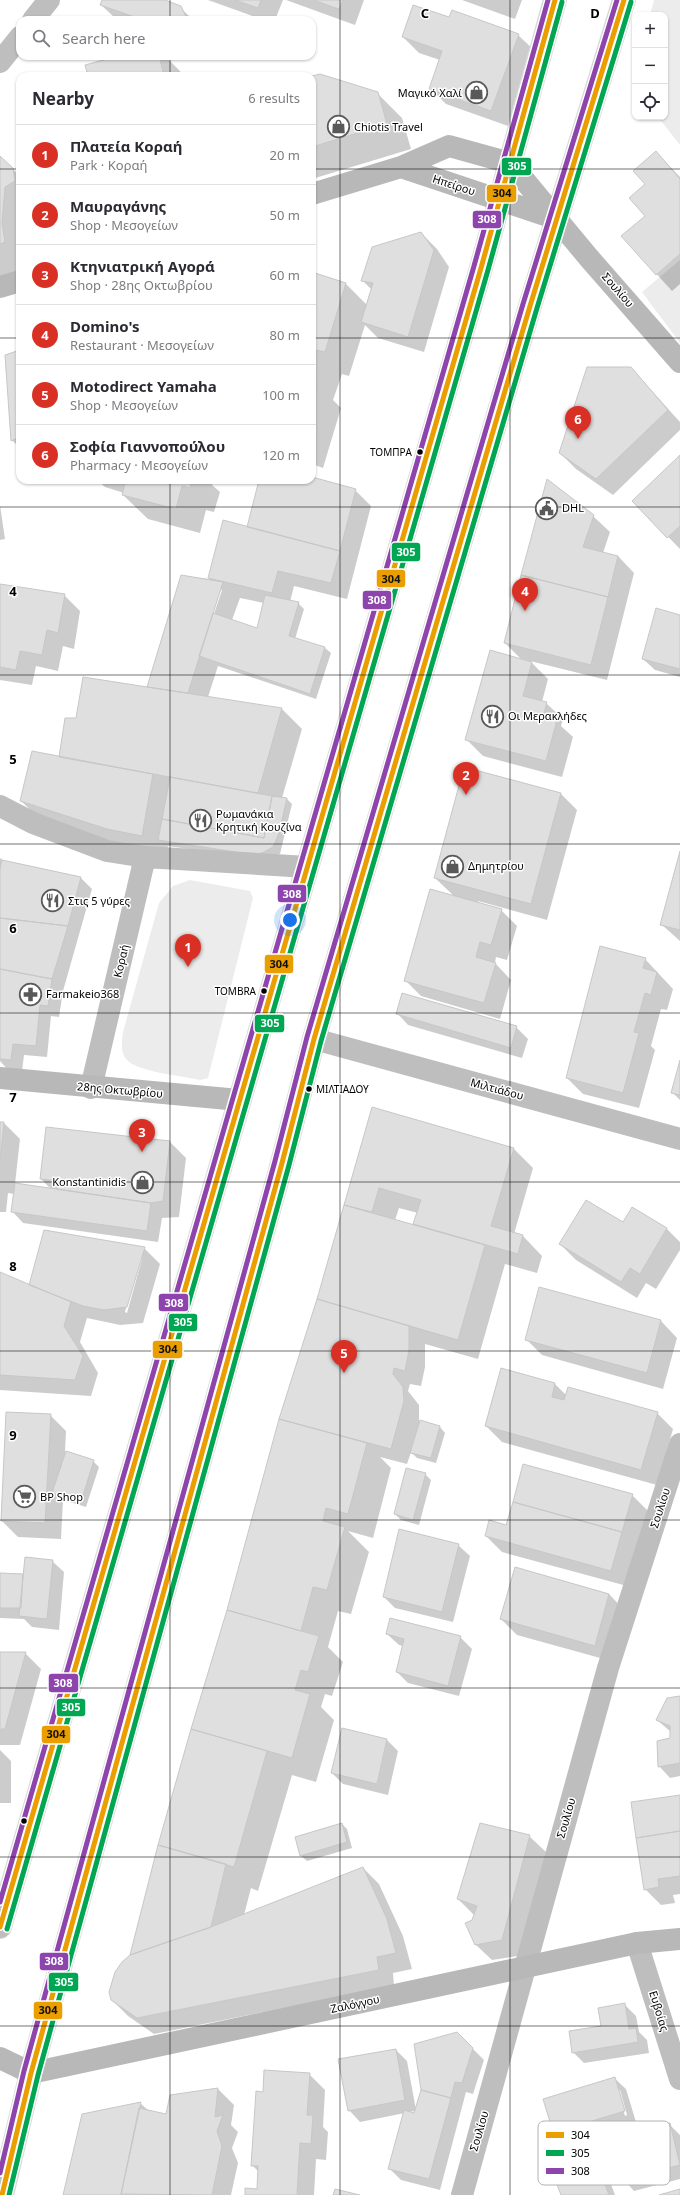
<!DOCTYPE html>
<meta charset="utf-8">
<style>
:root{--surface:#fff;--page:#f2f2f3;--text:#2b2b33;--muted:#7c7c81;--line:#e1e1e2;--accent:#d93025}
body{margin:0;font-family:"Noto Sans",sans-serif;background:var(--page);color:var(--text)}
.controls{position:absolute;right:12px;top:12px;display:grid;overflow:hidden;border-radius:8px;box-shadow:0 1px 3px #0004}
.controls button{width:36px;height:36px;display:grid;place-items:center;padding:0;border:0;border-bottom:1px solid var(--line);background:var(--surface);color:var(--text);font:20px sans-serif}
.you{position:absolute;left:290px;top:920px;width:14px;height:14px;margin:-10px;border:3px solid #fff;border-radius:50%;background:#1a73e8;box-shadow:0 0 0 6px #1a73e833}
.badge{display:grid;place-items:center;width:26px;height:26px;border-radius:50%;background:var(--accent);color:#fff;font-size:13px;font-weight:700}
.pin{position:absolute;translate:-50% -33px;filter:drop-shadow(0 1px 2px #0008)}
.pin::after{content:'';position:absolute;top:21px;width:14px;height:12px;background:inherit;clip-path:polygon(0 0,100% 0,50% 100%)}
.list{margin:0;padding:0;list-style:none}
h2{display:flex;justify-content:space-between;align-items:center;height:52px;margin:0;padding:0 16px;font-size:17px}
h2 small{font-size:13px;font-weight:400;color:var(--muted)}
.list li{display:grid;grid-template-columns:26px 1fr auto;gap:12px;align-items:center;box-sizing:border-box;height:60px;padding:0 16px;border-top:1px solid var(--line)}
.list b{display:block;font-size:15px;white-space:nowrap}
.list p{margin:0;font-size:13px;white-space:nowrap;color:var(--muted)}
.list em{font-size:13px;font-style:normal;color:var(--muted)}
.icon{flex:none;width:22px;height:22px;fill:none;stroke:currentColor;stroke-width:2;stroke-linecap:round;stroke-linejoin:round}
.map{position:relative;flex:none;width:680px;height:2195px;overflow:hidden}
.search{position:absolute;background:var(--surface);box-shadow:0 1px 3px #0004;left:16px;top:16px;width:300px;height:44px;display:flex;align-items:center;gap:10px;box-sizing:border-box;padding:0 14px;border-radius:12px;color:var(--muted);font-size:15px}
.panel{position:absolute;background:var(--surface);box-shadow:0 1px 3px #0004;left:16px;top:72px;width:300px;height:412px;border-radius:12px}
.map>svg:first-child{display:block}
</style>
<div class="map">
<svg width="680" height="2195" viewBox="0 0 680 2195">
<rect width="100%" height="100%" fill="#fff"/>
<path fill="#ececec" d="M654,0H680V145L658,117H665V15H650Z
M680,260V343L642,292Z
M190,880L250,891L253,898L208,1078L200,1080C184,1076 136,1072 126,1059C120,1052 122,1040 123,1032L159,903L173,886Z"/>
<path fill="#0003" fill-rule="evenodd" d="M103,0H162L180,7L193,20H124L113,16L101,5Z
M208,0H283L275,20H264Z
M286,0H364L355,25Z
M462,0H522L515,19Z
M449,19L518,35L535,51L508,126L446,104L430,88L440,60L419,53L403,37Z
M122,56H165L180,71L181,76H89Z
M312,77L377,93L402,118L411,149L312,179Z
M656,152L680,177V284L672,291L622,236L646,216Z
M0,157L20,176V270L0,277Z
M421,233L437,249L449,267L424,352L378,338L365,325L349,376L342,374L333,400L341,408L323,468L312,464V273L345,283L367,305L372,290L362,280Z
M20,351V448L12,440Z
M631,368L680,422V430L613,495L576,469L560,453Z
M680,456V549L633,501Z
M312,478L355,490L371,506L347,599L294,586L290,602L298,603L304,609L295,639L325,648L331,653L316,699L218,666L208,697L282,709L302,729L282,798L287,799L292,804L280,854L261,860L168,846L166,860L46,825L21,801L60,757L77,719L148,688L182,576L209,579L224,521L248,528L260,480H312ZM220,589L222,590L214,614H212ZM240,598L264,603L257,629L232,620Z
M97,480H214L212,485L220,492L214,512L206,510L200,533L148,519L123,495L124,493L105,487Z
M0,505L5,539L0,540Z
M593,516L610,532L603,553L618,556L634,573L607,680L530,661L548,679L542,702L546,703L563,719L561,726L573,737L562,777L483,756L466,739L522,660L505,643Z
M0,585L64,595L80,611L74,649L63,646L58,671L36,666L32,685L0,680Z
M680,616V677L655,670L643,659Z
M561,794L577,810L547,920L478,901V903L501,910L517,926L507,960L496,957L495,963L511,980L500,1019L421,996L405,980L454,896L435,878Z
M680,855V941L661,924Z
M0,858L4,861L81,878L92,889L63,991L59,1017L51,1016L47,1057L24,1055L22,1071L8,1070L0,1061Z
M645,959L673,989L667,1010L661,1009L651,1046L655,1050L639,1108L583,1094L567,1078Z
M397,1013L516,1027L528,1039L522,1058L408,1025Z
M680,1064V1100L672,1092Z
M373,1108L513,1148L533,1168L514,1234L523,1236L542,1256L537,1273L505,1264L478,1359L425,1344V1367L421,1386L410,1384L408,1391L419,1405V1421L440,1427L445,1433L436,1463L417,1458L411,1452L407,1464L380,1457L391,1468L373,1538L348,1531L369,1552L351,1614L338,1611L328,1647L343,1662L332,1696L325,1694L321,1707L334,1720L316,1782L292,1775L258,1891L251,1888L244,1915L363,1868L379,1884L403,1936L412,1969L393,1973L394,1986L154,2034L128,2016L112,2000L131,1956L159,1845L228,1611L280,1419L318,1299ZM399,1208L418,1213L414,1226L395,1220Z
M0,1123H4L20,1139L15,1184L52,1190L41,1179L170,1142L186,1158L179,1217L162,1218L158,1242L23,1223L12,1211L14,1194L8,1193L6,1212H0Z
M633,1208L667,1229L680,1242V1250L656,1289L646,1283L637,1298L576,1260L560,1244L623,1224Z
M144,1248L160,1264L143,1323L120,1325L87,1318L80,1342L98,1373L91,1396L0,1390V1274L30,1286ZM140,1259H142L127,1313L125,1312Z
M661,1321L677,1338L663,1389L542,1355L526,1339Z
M502,1369L555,1384L567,1396L657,1413L673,1429L657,1485L502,1442L486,1426Z
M50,1415L66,1431L65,1452L93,1461L99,1467L86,1507L63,1500L61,1539L18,1537L2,1521Z
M425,1474L431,1480L419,1525L401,1520L395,1514Z
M632,1495L648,1511L627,1586L502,1552L486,1536L507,1526Z
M458,1545L470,1556L453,1622L395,1608L384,1597Z
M52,1561L64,1572L59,1630L32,1627L24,1619L0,1618V1574L23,1575Z
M516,1568L609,1594L625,1611L611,1661L517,1635L501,1619Z
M387,1634L460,1637L472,1649L459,1696L408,1683L397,1672L403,1646L399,1645Z
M0,1653H25L41,1669L20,1745H0Z
M680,1697V1776L670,1778L659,1766L671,1739V1732L657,1720Z
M342,1729L387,1740L398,1751L388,1795L343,1784L332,1773Z
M0,1750L11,1761V1803H0Z
M680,1796V1894L673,1895L675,1903L661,1905L645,1889Z
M342,1824L347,1829L352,1848L307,1861L301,1856L296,1837Z
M529,1836L546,1852L518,1956L492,1960L475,1944L474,1915L458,1899Z
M624,2004L636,2016L639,2032L647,2040L649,2053L584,2063L573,2052Z
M457,2033L484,2060L473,2094L466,2092L440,2190L401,2180L389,2168L405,2113L360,2122L349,2110L396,2050L407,2061L416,2110ZM416,2111L415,2114L408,2112Z
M309,2074L325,2090L323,2127L328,2132L326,2160L316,2159L314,2195H246L258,2190L259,2172L252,2165L263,2093Z
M614,2078L626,2089L636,2122L593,2135L597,2147L569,2156L558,2144ZM618,2090H620L627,2115L625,2116Z
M218,2089L234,2105L231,2125L238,2132L232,2148L238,2163L231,2195H64L140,2103L149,2111L166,2116Z
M669,2124L680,2135V2179L634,2191L623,2179Z
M594,2159L606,2171L615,2195H562Z"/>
<path fill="#dfdfdf" stroke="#c7c7c7" d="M102,0H165L181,6L187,19L143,20L100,5Z
M235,0H261L258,8Z
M313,0H343L339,9Z
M413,5L449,17L452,10L519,34L491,111L429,89L442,51L402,37Z
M118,56H159L164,76H88L85,65Z
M320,74L378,92L387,124L312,147V76Z
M656,151L680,179V254L656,275L621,236L645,216L629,198L645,184L633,171Z
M0,156L13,168L15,181L5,187L2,223L5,242L0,244Z
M421,232L434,250L408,337L361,322L373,283L361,281L372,247Z
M312,272L346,283L325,352L317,350L312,367Z
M20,350V437L11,441L5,355Z
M587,367H631L668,410L596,479L559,453Z
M312,381L317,383L312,400Z
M680,455V526L667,538L632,501Z
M312,477L356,489L340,551L247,527L259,480H312Z
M547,479L594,515L583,547L618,556L608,597L521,575Z
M126,480H192L190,488L182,486L176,509L122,495Z
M223,520L340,551L331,583L278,571L272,593L208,578Z
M181,575L223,582L188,693L147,687Z
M521,575L608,597L591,665L504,643Z
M0,584L65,594L58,633L47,630L42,655L20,651L16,670L0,667Z
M265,595L299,602L289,636L325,647L310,694L199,656L213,613L257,628Z
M656,608L680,615V669L642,659Z
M490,650L532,662L523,696L547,702L543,717L557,720L546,761L465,740Z
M83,677L282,708L258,793L59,757L65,718H76Z
M32,751L153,774L142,836L107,829L20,801Z
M464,767L561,793L531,904L434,878Z
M170,777L272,796L264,838L162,819Z
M272,796L287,798L279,833L273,847L264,852L255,855L158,840L162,819L264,838Z
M680,851V930L660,925Z
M2,860L81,877L68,926L0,918V869Z
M430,889L502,909L491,945L480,942L476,957L496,963L484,1003L404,981Z
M0,918L68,926L52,979L0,969Z
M600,946L646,958L643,968L657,972L651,995L645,993L634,1032L639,1033L623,1093L566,1078Z
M0,969L52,979L48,1006L40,1005L36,1046L13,1044L11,1060L0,1059Z
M402,993L517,1026L511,1048L396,1014Z
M680,1060V1095L671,1093Z
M372,1107L514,1148L491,1226L523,1235L518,1254L413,1224L421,1200L379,1188L372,1212L344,1205Z
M0,1122H4L0,1160Z
M46,1127L170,1141L163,1201L151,1203L57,1189L58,1181L40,1179Z
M15,1183L151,1203L147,1231L11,1212Z
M586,1200L623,1222L632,1207L667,1228L640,1274L630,1268L621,1282L559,1244Z
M344,1205L485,1245L458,1340L317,1299Z
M44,1230L145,1247L127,1307L104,1310L83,1306L29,1285Z
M0,1272L71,1302L64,1326L83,1356L75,1380L0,1375Z
M539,1287L661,1320L647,1373L525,1340Z
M317,1299L409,1326V1350L405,1371L394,1368L393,1374L403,1387L404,1401L391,1449L279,1419Z
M501,1368L555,1383L552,1397L564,1400L568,1387L658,1412L641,1470L485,1426Z
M6,1412L51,1414L45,1523L1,1521Z
M279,1419L367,1443L348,1514L326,1508L323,1521L345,1527L327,1590L313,1587L301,1631L227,1610Z
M420,1420L440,1426L431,1458L410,1453Z
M66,1451L94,1460L81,1502L52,1493Z
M523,1464L633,1494L622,1532L513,1502Z
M406,1468L426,1473L413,1520L394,1514Z
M513,1502L622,1532L611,1571L485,1536L489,1520L506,1525Z
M399,1529L459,1544L442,1612L383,1597Z
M25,1557L53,1560L47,1619L19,1616Z
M515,1567L609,1594L595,1646L500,1619Z
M0,1573L23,1574L21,1608H0Z
M227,1610L319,1636L308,1672L301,1670L295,1690L310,1694L292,1758L191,1729Z
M390,1618L461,1636L448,1686L396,1672L404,1639L386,1634Z
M0,1652H26L5,1729H0Z
M680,1696V1763L658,1767L657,1741L670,1738V1726L656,1720L667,1698Z
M342,1728L387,1739L377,1784L331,1773Z
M191,1729L267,1751L234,1867L158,1845Z
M680,1795V1831L636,1838L631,1802Z
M342,1823L347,1842L300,1856L295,1837Z
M480,1823L530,1835L502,1940L475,1945L465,1923L472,1920L477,1906L457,1899Z
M680,1831V1876L658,1879L659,1887L644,1890L636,1838Z
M158,1845L226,1864L211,1927L130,1955Z
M363,1867L387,1919L396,1953L377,1957L379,1970L137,2018L111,2000L109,1992L115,1972L122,1962L130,1955L211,1927Z
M625,2003L629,2029L636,2028L638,2042L572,2053L569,2031L601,2026L598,2008Z
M457,2032L473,2048L462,2083L455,2082L451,2098L421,2090L414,2044Z
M396,2049L405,2100L348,2111L338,2059Z
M264,2070L310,2073L307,2115H313L311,2144L300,2143L297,2195H245V2188L257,2189L258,2166H251L256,2091L263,2092Z
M615,2077L625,2111L582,2124L586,2136L557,2145L543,2099Z
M218,2088L215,2117L223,2115L217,2131L222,2146L212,2195L121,2194L139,2108L166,2114L170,2095Z
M421,2090L451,2098L429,2179L388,2169L404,2110L414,2113Z
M141,2102L121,2195H63L82,2114Z
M670,2123L680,2165L622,2180L612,2138Z
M595,2158L609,2195H561L553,2174Z
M335,2189L360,2195H333Z
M680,2189V2195H659Z"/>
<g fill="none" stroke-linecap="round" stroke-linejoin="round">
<defs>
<path id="primary" d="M0,1927L481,268L555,0
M2,2195L31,2073L282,1163L314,1039L530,306L624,0"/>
</defs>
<use href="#primary" stroke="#dbdbdb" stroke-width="24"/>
<path stroke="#bebebe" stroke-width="22" d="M33,20L49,0
M0,62L20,37
M0,806L33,823L107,851L145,857L307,867
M314,1039L680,1139
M91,1088L145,857
M637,1943L680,2079
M462,2195L608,1668L680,1444"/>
<path stroke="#b8b8b8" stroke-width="22" d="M401,167L557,219
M312,194L401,167L449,146L510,163L589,258L680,362
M0,287L20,281
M0,1078L239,1100
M0,2058L31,2073L637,1943L680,1939"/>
<use href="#primary" stroke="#bebebe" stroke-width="22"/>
<defs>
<path id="bus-1" d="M0,1927L481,268L555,0
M2,2195L31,2073L282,1163L314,1039L530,306L624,0"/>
<path id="bus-2" d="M7,1929L488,270L562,2
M9,2195L38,2075L289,1165L321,1041L537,308L631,2"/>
<path id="bus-3" d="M0,1902L474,266L548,0
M0,2173L24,2071L275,1161L307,1037L523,304L617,0"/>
</defs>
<use href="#bus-1" stroke="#fff" stroke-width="8"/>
<use href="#bus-2" stroke="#fff" stroke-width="8"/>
<use href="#bus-3" stroke="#fff" stroke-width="8"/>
<use href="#bus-1" stroke="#eb9e00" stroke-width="5"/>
<use href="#bus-2" stroke="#00a651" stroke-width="5"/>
<use href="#bus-3" stroke="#8e44ad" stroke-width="5"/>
</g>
<path fill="none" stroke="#000" stroke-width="1" stroke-opacity="0.55" d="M170,0V20M340,0V2195M510,0V2195M170,56V76M0,169H20M312,169H680M0,338H20M312,338H680M170,480V2195M0,507H680M0,675H680M0,844H680M0,1013H680M0,1182H680M0,1351H680M0,1520H680M0,1688H680M0,1857H680M0,2026H680"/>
<defs>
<symbol id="shop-ring" viewBox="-11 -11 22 22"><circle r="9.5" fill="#fff" stroke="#595959" stroke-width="1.5"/><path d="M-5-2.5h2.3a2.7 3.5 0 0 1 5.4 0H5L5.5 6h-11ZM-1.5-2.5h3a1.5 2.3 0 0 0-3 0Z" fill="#595959"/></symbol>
<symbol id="civic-ring" viewBox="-11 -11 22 22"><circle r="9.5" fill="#fff" stroke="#595959" stroke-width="1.5"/><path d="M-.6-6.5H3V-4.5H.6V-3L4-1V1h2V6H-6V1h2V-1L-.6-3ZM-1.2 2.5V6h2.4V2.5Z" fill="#595959"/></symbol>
<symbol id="restaurant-ring" viewBox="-11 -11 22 22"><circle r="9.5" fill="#fff" stroke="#595959" stroke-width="1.5"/><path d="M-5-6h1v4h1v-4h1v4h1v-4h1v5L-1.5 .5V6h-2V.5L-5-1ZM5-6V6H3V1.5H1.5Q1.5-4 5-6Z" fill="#595959"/></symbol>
<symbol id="pharmacy-ring" viewBox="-11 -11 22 22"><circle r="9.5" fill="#fff" stroke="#595959" stroke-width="1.5"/><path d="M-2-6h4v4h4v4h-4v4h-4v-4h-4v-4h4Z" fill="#595959"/></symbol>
<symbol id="supermarket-ring" viewBox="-11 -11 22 22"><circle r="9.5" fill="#fff" stroke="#595959" stroke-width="1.5"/><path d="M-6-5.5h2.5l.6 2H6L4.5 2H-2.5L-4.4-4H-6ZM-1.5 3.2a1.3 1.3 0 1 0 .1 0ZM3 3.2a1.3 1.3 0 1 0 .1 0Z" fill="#595959"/></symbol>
</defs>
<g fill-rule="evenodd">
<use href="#shop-ring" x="464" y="80" width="25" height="25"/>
<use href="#shop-ring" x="326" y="114" width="25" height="25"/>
<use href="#civic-ring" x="534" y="496" width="25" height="25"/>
<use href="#restaurant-ring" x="480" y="704" width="25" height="25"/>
<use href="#restaurant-ring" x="188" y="808" width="25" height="25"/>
<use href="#shop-ring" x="440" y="854" width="25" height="25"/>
<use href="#restaurant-ring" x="40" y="888" width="25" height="25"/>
<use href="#pharmacy-ring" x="18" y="982" width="25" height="25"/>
<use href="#shop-ring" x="130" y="1170" width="25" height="25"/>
<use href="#supermarket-ring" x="12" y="1484" width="25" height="25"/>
</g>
<g fill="#000" stroke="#fff" stroke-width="1.5">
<circle cx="420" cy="452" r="3.5"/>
<circle cx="264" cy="991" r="3.5"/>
<circle cx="309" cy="1089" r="3.5"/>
<circle cx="24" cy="1821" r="3.5"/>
</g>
<g text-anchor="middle" stroke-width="3" stroke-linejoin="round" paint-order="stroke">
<g font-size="10" fill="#000" stroke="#fff" text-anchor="end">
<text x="412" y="456">ΤΟΜΠΡΑ</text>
<text x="256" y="995">TOMBRA</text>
<text x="316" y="1093" text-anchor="start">ΜΙΛΤΙΑΔΟΥ</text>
</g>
<g font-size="11" fill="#000" stroke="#fff" text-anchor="start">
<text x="462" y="97" text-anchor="end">Μαγικό Χαλί</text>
<text x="354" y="131">Chiotis Travel</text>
<text x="562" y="512">DHL</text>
<text x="508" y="720">Οι Μερακλήδες</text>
<text x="216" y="818">Ρωμανάκια<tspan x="216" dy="13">Κρητική Κουζίνα</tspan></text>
<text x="468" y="870">Δημητρίου</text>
<text x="68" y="905">Στις 5 γύρες</text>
<text x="46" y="998">Farmakeio368</text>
<text x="126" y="1186" text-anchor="end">Konstantinidis</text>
<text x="40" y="1501">BP Shop</text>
</g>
<g font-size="11" fill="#000" stroke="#fff">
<text transform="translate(454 185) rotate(18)" y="4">Ηπείρου</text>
<text transform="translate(618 290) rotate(49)" y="4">Σουλίου</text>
<text transform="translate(121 961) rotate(-77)" y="4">Κοραή</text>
<text transform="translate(497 1089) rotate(15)" y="4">Μιλτιάδου</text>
<text transform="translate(120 1090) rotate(5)" y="4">28ης Οκτωβρίου</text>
<text transform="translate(660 1508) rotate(-72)" y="4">Σουλίου</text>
<text transform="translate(566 1818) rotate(-74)" y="4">Σουλίου</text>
<text transform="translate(355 2004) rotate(-12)" y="4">Ζαλόγγου</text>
<text transform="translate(659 2011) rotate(73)" y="4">Ευβοίας</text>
<text transform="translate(479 2131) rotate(-74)" y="4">Σουλίου</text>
</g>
</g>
<rect x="538" y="2121" width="132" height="64" rx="6" fill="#fff" stroke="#b2b2b2" stroke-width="1"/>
<rect x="546" y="2132" width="18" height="6" fill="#eb9e00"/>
<rect x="546" y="2150" width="18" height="6" fill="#00a651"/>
<rect x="546" y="2168" width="18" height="6" fill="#8e44ad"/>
<g font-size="11" fill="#000">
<text x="571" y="2139">304</text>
<text x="571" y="2157">305</text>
<text x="571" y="2175">308</text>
</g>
<g font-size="13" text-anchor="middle" font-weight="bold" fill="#000" stroke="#fff" stroke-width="3" stroke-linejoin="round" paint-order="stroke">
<text x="425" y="18">C</text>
<text x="595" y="18">D</text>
<text x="13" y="596">4</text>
<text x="13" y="764">5</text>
<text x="13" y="933">6</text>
<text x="13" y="1102">7</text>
<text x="13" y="1271">8</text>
<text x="13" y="1440">9</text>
</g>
<g stroke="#fff" stroke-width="1.5">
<rect x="501" y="157" width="31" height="19" rx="4" fill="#00a651"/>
<rect x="486" y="184" width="31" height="19" rx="4" fill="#eb9e00"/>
<rect x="472" y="210" width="30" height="19" rx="4" fill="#8e44ad"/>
<rect x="391" y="542" width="30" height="20" rx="4" fill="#00a651"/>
<rect x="376" y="569" width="30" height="19" rx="4" fill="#eb9e00"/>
<rect x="362" y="590" width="30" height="20" rx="4" fill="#8e44ad"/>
<rect x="277" y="884" width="30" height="19" rx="4" fill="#8e44ad"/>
<rect x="264" y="954" width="30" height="20" rx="4" fill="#eb9e00"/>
<rect x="254" y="1014" width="31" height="19" rx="4" fill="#00a651"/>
<rect x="158" y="1293" width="31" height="19" rx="4" fill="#8e44ad"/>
<rect x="168" y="1313" width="30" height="19" rx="4" fill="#00a651"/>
<rect x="152" y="1340" width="31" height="19" rx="4" fill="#eb9e00"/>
<rect x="48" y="1673" width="31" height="20" rx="4" fill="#8e44ad"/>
<rect x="56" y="1698" width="30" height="19" rx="4" fill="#00a651"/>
<rect x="41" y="1725" width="30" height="19" rx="4" fill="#eb9e00"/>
<rect x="39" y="1952" width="30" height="19" rx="4" fill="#8e44ad"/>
<rect x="48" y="1972" width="31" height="20" rx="4" fill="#00a651"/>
<rect x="33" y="2001" width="30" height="19" rx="4" fill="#eb9e00"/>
</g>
<g font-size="11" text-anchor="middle" font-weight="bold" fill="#fff">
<text x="517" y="170">305</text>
<text x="487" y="223">308</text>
<text x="406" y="556">305</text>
<text x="377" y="604">308</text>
<text x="292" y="898">308</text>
<text x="270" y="1027">305</text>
<text x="174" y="1307">308</text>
<text x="183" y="1326">305</text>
<text x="63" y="1687">308</text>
<text x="71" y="1711">305</text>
<text x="54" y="1965">308</text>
<text x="64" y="1986">305</text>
</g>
<g font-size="11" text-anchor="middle" font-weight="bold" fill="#111">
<text x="502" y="197">304</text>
<text x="391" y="583">304</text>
<text x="279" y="968">304</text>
<text x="168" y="1353">304</text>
<text x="56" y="1738">304</text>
<text x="48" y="2014">304</text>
</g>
</svg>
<div class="controls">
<button>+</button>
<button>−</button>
<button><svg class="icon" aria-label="locate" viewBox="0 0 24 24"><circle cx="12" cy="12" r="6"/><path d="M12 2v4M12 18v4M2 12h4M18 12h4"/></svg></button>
</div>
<div class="you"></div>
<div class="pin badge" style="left:188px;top:967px">1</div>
<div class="pin badge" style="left:466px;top:795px">2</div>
<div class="pin badge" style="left:142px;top:1152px">3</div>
<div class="pin badge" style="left:525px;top:611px">4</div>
<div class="pin badge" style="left:344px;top:1373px">5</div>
<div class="pin badge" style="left:578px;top:439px">6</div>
<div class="search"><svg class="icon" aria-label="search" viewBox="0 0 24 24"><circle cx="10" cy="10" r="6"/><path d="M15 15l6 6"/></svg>Search here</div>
<section class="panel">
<h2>Nearby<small>6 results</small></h2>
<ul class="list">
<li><span class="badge">1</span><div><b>Πλατεία Κοραή</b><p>Park · Κοραή</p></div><em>20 m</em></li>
<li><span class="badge">2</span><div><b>Μαυραγάνης</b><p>Shop · Μεσογείων</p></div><em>50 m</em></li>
<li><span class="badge">3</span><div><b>Κτηνιατρική Αγορά</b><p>Shop · 28ης Οκτωβρίου</p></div><em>60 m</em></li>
<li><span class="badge">4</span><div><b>Domino's</b><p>Restaurant · Μεσογείων</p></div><em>80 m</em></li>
<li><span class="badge">5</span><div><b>Motodirect Yamaha</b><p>Shop · Μεσογείων</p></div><em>100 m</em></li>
<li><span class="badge">6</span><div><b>Σοφία Γιαννοπούλου</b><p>Pharmacy · Μεσογείων</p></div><em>120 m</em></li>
</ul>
</section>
</div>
